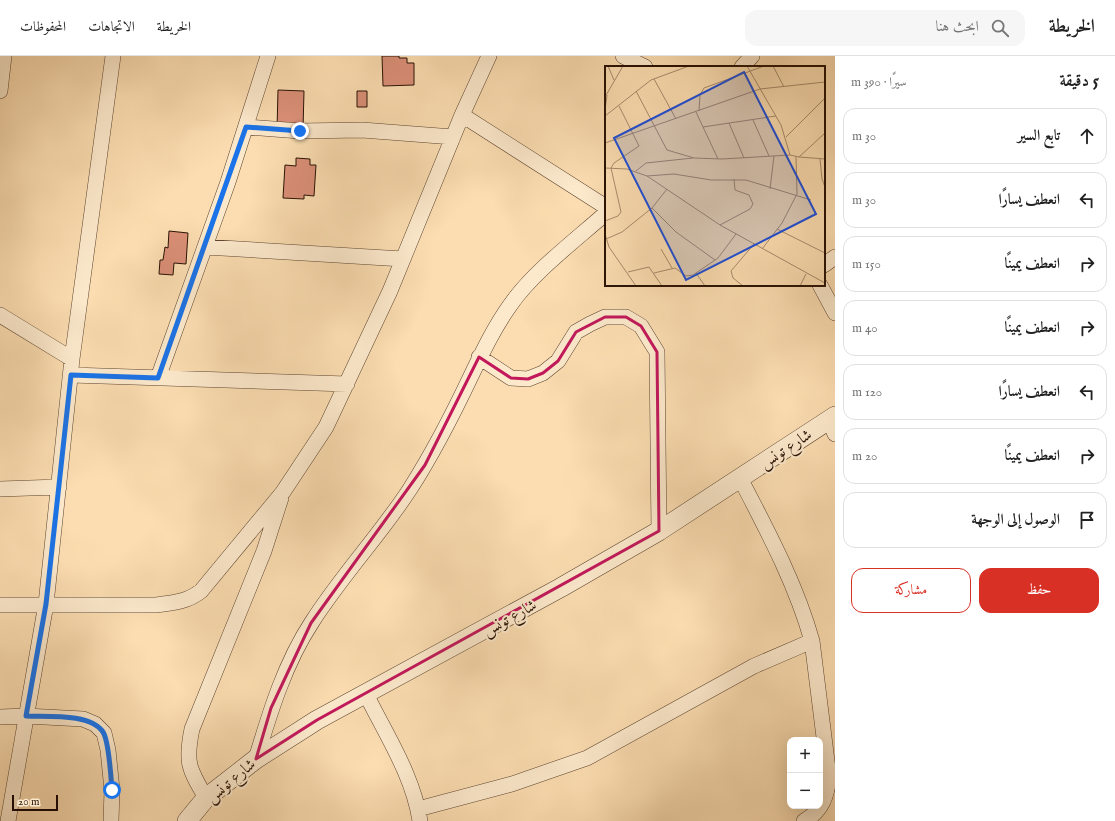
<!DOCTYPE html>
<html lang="ar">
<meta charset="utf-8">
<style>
:root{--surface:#fff;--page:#f6f6f6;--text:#222;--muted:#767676;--line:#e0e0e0;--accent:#d93025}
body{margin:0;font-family:"IM FELL English",Amiri,serif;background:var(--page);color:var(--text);direction:rtl}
.controls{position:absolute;right:12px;bottom:12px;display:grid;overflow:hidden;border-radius:8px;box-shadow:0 4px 16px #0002}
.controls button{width:36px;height:36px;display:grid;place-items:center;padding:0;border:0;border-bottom:1px solid var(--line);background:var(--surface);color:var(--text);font:20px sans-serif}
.scale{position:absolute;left:12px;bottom:10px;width:46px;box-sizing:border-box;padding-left:4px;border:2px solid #281104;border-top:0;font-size:11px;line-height:14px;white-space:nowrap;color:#281104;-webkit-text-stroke:3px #fce9cc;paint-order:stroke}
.stop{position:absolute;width:12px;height:12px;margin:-9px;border:3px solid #1a73e8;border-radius:50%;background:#fff}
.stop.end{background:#1a73e8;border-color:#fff;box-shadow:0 1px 4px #0008}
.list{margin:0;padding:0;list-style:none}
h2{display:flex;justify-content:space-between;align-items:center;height:52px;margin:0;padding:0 16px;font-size:17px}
h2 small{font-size:13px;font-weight:400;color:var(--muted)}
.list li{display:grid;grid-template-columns:26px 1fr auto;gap:12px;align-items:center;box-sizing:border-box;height:56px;margin:0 8px 8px;padding:0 8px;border:1px solid var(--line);border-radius:12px}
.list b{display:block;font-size:15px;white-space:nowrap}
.list em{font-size:13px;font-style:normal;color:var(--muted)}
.actions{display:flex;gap:8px;padding:12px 16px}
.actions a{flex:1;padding:9px 0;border:1px solid var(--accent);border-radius:12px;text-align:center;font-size:14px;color:var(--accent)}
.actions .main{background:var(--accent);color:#fff}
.icon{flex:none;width:22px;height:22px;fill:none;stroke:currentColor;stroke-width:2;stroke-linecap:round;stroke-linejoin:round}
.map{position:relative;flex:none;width:835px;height:765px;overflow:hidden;direction:ltr}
header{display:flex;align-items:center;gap:24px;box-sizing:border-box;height:56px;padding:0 20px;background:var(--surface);border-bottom:1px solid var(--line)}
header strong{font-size:19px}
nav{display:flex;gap:22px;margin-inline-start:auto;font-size:14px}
.search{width:280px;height:36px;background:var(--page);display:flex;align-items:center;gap:10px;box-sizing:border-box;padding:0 14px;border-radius:12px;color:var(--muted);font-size:15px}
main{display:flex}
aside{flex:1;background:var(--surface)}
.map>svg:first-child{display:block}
</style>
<header>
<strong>الخريطة</strong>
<div class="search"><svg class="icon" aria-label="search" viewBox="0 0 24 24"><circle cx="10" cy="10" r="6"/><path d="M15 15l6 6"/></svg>ابحث هنا</div>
<nav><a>الخريطة</a><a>الاتجاهات</a><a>المحفوظات</a></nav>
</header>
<main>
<aside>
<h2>5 دقيقة<small>سيرًا · 390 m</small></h2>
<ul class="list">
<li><svg class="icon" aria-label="ahead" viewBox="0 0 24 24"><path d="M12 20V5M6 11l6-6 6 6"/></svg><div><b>تابع السير</b></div><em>30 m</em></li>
<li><svg class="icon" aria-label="left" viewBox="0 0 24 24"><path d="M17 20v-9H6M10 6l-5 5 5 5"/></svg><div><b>انعطف يسارًا</b></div><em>30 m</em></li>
<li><svg class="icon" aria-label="right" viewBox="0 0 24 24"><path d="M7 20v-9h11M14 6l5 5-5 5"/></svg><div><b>انعطف يمينًا</b></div><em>150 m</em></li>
<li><svg class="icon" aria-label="right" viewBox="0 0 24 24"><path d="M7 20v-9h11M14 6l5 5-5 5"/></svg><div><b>انعطف يمينًا</b></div><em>40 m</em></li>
<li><svg class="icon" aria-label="left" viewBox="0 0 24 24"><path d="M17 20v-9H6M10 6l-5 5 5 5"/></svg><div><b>انعطف يسارًا</b></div><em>120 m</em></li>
<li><svg class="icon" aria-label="right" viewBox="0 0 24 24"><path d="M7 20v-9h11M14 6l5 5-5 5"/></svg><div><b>انعطف يمينًا</b></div><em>20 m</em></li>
<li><svg class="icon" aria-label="arrive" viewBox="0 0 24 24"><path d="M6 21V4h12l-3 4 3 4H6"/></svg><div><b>الوصول إلى الوجهة</b></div></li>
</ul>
<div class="actions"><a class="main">حفظ</a><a>مشاركة</a></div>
</aside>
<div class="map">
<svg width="835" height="765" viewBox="0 0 835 765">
<rect width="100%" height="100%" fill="#fbddb1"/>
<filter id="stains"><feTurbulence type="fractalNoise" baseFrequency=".005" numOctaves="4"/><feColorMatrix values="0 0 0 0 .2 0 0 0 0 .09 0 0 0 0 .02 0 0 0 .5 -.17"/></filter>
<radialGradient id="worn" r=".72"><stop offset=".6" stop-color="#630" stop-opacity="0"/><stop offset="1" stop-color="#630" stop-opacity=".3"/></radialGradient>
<path fill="#db9078" stroke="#281104" d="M382,0H399V2H407V7H414V29L383,30Z
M278,34L304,35L303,73H277Z
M357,35H367V51H357Z
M296,102L310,103V109H316L314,140L304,139V143L283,142L285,109L296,110Z
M169,175L188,177L186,208L174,207L173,219L159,218L160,204H163L165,191L168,192Z"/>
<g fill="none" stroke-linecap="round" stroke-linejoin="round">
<defs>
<path id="minor" d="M623,0L645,11
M742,11L752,0
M0,35L4,0
M462,59L606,151
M246,71L300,75L362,74L453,81
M205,191L403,203
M824,209L835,201
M820,229L835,257
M0,259L72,303
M479,301L511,322L528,323L543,317L558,305L576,276L590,268L605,261H626L641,270L657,296L659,475
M71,319L347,328
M158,322L228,126L268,0
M829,364L835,378
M740,422C767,474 796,528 812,585L829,721C827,740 822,755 804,765
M0,433L59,431
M0,549H155C173,547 187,546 201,535L283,436L326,371L390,235L462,59L489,0
M366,638C386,679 413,719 420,765
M0,661L26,660L83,663L95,668L104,677L108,694L112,734L111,765
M256,703C270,656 285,607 312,566C342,519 380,479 410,433C433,397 453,358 471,320C483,295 495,270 511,248C533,216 577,183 606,157
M206,742C189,713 185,707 192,673L264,495L281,442
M418,753L512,728L587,702L754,610L812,585
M8,765L46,548L72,303L113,0"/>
<path id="tertiary" d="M187,765L206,742L256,703L317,664L560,532L659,475L835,360"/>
</defs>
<use href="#minor" stroke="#5d442f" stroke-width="16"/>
<use href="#tertiary" stroke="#5d442f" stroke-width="20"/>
<use href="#minor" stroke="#fce9cc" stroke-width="15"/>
<use href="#tertiary" stroke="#fce9cc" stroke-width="19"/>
</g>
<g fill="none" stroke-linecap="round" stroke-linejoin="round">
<path stroke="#1a73e8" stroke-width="5" d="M112,734C111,722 109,685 103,676C90,657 48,661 26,660L46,548L71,319L158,322L246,71L300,75"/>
</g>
<path fill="none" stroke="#c2185b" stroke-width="3" stroke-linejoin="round" d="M605,261H626L641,270L657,296L659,475L317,664L256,703L271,652L311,567L425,409L479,301L511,322L528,323L543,317L558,305L576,276Z"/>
<g text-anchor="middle" stroke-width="4" stroke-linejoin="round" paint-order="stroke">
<g font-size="16" fill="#281104" stroke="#fce9cc">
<text transform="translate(785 392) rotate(-33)" y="6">شارع تونس</text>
<text transform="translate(509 561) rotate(-29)" y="6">شارع تونس</text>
<text transform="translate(230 724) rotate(-40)" y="6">شارع تونس</text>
</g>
</g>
<g transform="translate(605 10)">
<rect width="220" height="220" fill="#fbddb1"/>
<path fill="none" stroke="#a78b6c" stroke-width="1" d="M3,0L9,14M142,0L176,59L185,89M168,0L179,21M49,13L71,53M31,25L62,84L89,92L117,93L185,89L194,91L220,67M0,31L18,0M0,44L2,29M94,45L95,29L99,22L159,0M91,46L113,93M0,50L46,14L84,0M148,54L164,90M124,57L139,92M98,61L171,50M181,71L220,32M0,77L155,23L220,16M194,91L220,93M215,93L217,113L220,121M0,102L22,103L42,110L115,159L220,217M31,105L41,97L88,92M42,110L69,108L106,114H141L206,134M165,123L169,90M47,142L71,166L110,194M0,155L13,150L16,146L6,102L9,97L34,80L14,40M115,159L145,143L148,138L144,129L130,124L129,113M172,163L220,187M0,168L4,181L31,220M1,173L17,166L47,142L62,123M56,183L67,202M157,183L177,157L192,128L191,91M23,206L44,201L57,220M49,207L70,202L81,210L88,209L113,192L131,168M91,207L100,220M138,220L128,212L126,205L149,178M195,220L201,208"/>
<path fill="#1d4ed8" fill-opacity="0.15" stroke="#1d4ed8" stroke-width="2" d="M139,6L211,148L81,214L9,72Z"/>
<rect width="220" height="220" fill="none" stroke="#281104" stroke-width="2"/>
</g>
<rect width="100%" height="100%" filter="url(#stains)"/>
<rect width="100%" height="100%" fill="url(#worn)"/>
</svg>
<div class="controls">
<button>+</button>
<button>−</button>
</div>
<div class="scale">20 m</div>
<div class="stop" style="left:112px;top:734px"></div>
<div class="stop end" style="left:300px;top:75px"></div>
</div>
</main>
